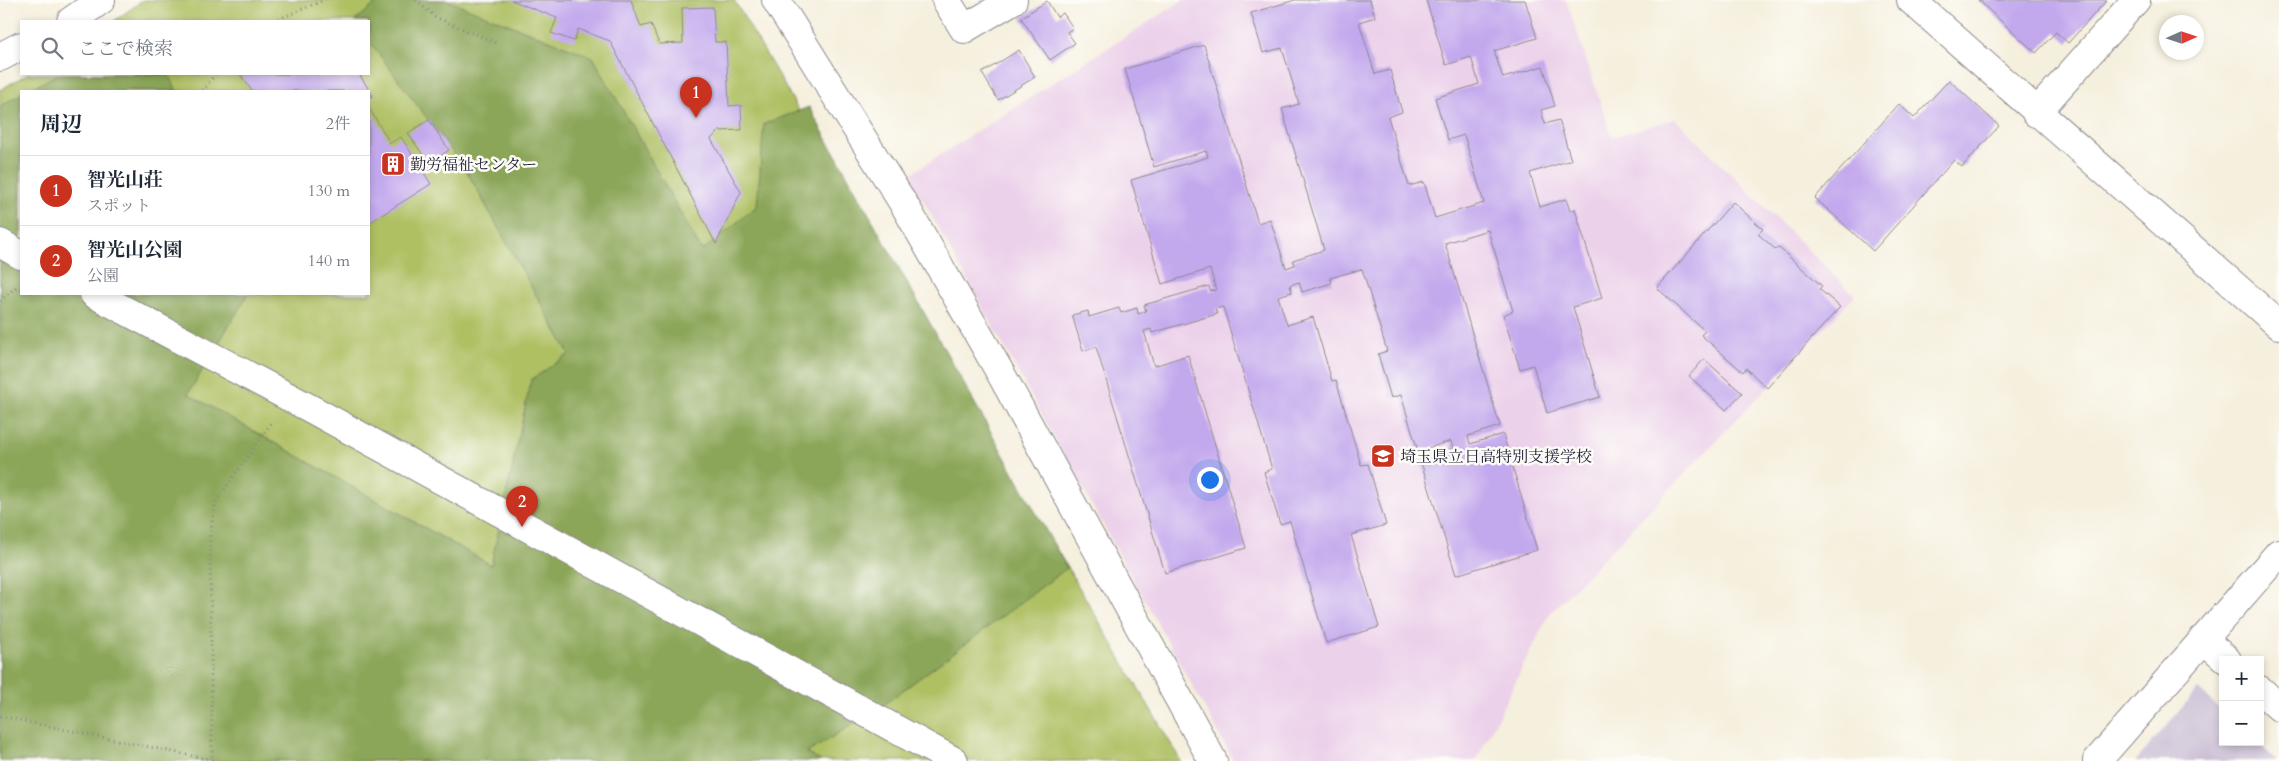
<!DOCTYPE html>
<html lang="ja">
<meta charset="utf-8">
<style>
:root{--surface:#fff;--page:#f6f6f7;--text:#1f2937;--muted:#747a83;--line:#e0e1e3;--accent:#c8321e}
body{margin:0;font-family:Cardo,"Noto Serif JP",serif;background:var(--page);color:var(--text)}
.controls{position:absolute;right:15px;bottom:15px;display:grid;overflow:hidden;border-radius:0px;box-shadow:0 2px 8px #0003}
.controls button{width:45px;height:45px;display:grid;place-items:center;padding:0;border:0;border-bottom:1px solid var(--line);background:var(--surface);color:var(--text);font:25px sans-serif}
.compass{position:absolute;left:2159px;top:15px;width:45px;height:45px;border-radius:50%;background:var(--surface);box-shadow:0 2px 8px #0003;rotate:87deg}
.you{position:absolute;left:1209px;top:479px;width:18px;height:18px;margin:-12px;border:4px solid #fff;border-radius:50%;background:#1a73e8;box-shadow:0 0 0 8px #1a73e833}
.badge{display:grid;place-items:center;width:32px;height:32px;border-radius:50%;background:var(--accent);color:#fff;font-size:16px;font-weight:700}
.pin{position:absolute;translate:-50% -41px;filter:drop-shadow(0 1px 2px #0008)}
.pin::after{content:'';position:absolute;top:26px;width:18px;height:15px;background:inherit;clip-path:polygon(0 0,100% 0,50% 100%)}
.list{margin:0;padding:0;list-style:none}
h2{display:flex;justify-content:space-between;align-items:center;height:65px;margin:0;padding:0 20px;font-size:21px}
h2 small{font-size:16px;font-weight:400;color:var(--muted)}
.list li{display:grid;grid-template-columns:32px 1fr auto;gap:15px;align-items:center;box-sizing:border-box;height:70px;padding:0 20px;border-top:1px solid var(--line)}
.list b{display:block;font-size:19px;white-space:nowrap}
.list p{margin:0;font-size:16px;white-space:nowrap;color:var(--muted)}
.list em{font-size:16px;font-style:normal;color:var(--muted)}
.icon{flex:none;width:28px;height:28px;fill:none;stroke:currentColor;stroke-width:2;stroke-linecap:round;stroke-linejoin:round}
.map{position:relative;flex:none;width:2279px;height:761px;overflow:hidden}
.search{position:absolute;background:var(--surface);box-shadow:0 2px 8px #0003;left:20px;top:20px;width:350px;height:55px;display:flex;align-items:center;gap:12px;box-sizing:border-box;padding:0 18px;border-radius:0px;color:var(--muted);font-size:19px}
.panel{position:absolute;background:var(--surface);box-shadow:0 2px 8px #0003;left:20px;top:90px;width:350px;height:205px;border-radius:0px}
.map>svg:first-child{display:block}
</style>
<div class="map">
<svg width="2279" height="761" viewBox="0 0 2279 761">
<rect width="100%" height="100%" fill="#fdfcf7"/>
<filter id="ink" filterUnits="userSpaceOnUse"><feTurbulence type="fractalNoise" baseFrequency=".02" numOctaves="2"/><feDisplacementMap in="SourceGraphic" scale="10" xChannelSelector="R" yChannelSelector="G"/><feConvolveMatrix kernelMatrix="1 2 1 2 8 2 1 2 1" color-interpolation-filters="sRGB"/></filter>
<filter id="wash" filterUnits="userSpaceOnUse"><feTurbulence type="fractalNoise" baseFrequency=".0096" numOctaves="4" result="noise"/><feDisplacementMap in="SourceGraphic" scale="20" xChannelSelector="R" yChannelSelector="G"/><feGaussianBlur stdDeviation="1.12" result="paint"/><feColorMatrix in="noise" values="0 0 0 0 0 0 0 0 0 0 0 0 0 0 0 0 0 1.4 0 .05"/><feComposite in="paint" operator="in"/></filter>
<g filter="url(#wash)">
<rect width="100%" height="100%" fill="#f5efdd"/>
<path fill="#ecd1ea" d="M1183,0H1566L1612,137L1675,119L1855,296L1548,616L1476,761H1234L909,175Z"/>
<path fill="#cbbfd5" d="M2198,689L2223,712V742H2257L2277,761H2136Z"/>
<path fill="#afc063" stroke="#68714f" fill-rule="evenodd" d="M143,0H734L1181,761H0V90L27,74H369V21H114ZM21,91H369V294H21Z"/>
<path fill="#8ba659" stroke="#56644a" d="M380,0H446L593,57L702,251L757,206L764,124L809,107L1067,568L882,706L807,753L821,761H0V106L21,94V294H248L188,394L491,565L531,380L569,354L466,170L369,41V21H355Z
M58,74H168L177,91H27Z"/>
<g id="blocks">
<path fill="#c2a8ed" d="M511,0H631L641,27L651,24L659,44L683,43L682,8L713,7L715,42H726L729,106L741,105L742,130L719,131L711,139L741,192L716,244L610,41L578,29L574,41L551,33L557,18Z
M1295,0H1370L1375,17L1359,22L1375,74L1390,70L1402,112L1388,117L1409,186L1424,182L1435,218L1484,203L1464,135L1448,140L1435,98L1479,84L1471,57L1446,65L1426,0H1525L1537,38L1494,51L1503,78L1543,66L1555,106L1541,110L1545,124L1559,120L1571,160L1530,173L1540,207L1566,199L1570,211L1575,209L1602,298L1573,307L1600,397L1547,413L1533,365L1520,369L1503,315L1513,311L1488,230L1445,243L1500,426L1468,436L1470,444L1503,434L1537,550L1456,575L1420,459L1453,449L1451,441L1418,451L1401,395L1391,398L1378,354L1387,351L1362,269L1330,278L1332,283L1302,292L1299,282L1290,285L1292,292L1278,296L1287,325L1313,317L1332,381L1336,380L1361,465L1368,464L1386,525L1351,535L1379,627L1326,643L1290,521L1280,524L1264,472L1272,469L1223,307L1215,309L1217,314L1152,333L1151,329L1144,331L1154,366L1188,355L1246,548L1165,573L1096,347L1083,351L1072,315L1088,311L1089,317L1119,308L1121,313L1137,308L1138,314L1146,311L1144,305L1209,286L1210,291L1216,290L1210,269L1162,284L1131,180L1208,157L1206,151L1154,167L1125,69L1204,45L1258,223L1270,219L1286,268L1295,265L1293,260L1324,250L1282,109L1299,104L1282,48L1263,53L1251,13Z
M1978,0H2107L2068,43L2056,32L2036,53Z
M1047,1L1057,17L1063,13L1073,28L1067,32L1075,43L1050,60L1021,18Z
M1019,50L1035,77L998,100L982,73Z
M240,74H359L373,96L369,98V91H252Z
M1949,80L1999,126L1962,167L1954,160L1873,251L1815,198L1899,104L1914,118Z
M369,108L390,143L401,137L431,184L369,223Z
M429,120L449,150L429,164L408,133Z
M1733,202L1763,229L1758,234L1775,249L1778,247L1822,286L1819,289L1840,307L1767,388L1746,368L1743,372L1701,335L1705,331L1657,288Z
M1704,359L1742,393L1726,410L1689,376Z"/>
</g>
</g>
<g filter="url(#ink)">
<use href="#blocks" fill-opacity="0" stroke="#8c888c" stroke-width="1"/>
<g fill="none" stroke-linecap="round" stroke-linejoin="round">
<defs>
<path id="street" d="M946,0L964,29L1013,0
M2036,113L2136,0
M2203,639L2227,660
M2260,690L2279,707
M2097,761L2279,553"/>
<path id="secondary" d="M776,0L905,206L1001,374L1213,761
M1911,0L2279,325
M71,21L101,0
M0,57L21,46
M0,243L21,255
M94,294L315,411L954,761"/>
</defs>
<use href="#street" stroke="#8c888c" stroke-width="30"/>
<use href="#secondary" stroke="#8c888c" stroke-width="30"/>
<path stroke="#8c888c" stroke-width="3" stroke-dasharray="1 4" stroke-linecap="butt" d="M416,0L435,17L499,44
M274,21L324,0
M203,91L215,74
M0,301L17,286
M0,716L212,760L210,536L215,503L271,423
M212,760L217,761"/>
<use href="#street" stroke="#fff" stroke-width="28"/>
<use href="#secondary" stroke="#fff" stroke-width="28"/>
</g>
</g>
<defs>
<symbol id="building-square" viewBox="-11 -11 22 22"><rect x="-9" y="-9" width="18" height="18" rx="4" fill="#c8321e" stroke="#fdfcf7"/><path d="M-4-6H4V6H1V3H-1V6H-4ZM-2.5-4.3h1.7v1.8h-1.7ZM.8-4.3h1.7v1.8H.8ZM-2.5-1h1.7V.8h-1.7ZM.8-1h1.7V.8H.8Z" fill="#fff"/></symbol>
<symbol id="school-square" viewBox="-11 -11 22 22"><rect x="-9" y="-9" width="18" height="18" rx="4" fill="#c8321e" stroke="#fdfcf7"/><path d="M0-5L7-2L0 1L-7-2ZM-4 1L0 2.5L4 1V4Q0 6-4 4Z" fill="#fff"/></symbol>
</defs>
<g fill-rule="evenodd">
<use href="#building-square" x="379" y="150" width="28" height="28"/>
<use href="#school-square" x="1369" y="442" width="28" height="28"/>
</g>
<g text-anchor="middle" stroke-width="5" stroke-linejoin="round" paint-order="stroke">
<g font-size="16" fill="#22223b" stroke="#fdfcf7" text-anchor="start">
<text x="410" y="170">勤労福祉センター</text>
<text x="1400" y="462">埼玉県立日高特別支援学校</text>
</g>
</g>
</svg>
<div class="controls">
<button>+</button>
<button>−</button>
</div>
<svg class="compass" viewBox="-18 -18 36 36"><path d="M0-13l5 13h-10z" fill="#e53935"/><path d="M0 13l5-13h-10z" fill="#747a83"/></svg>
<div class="you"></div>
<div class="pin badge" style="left:696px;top:118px">1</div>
<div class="pin badge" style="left:522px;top:527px">2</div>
<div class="search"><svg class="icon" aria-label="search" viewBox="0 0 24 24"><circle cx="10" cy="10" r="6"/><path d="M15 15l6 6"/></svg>ここで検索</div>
<section class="panel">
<h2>周辺<small>2件</small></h2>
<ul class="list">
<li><span class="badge">1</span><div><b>智光山荘</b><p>スポット</p></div><em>130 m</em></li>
<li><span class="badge">2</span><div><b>智光山公園</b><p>公園</p></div><em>140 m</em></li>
</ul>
</section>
</div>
